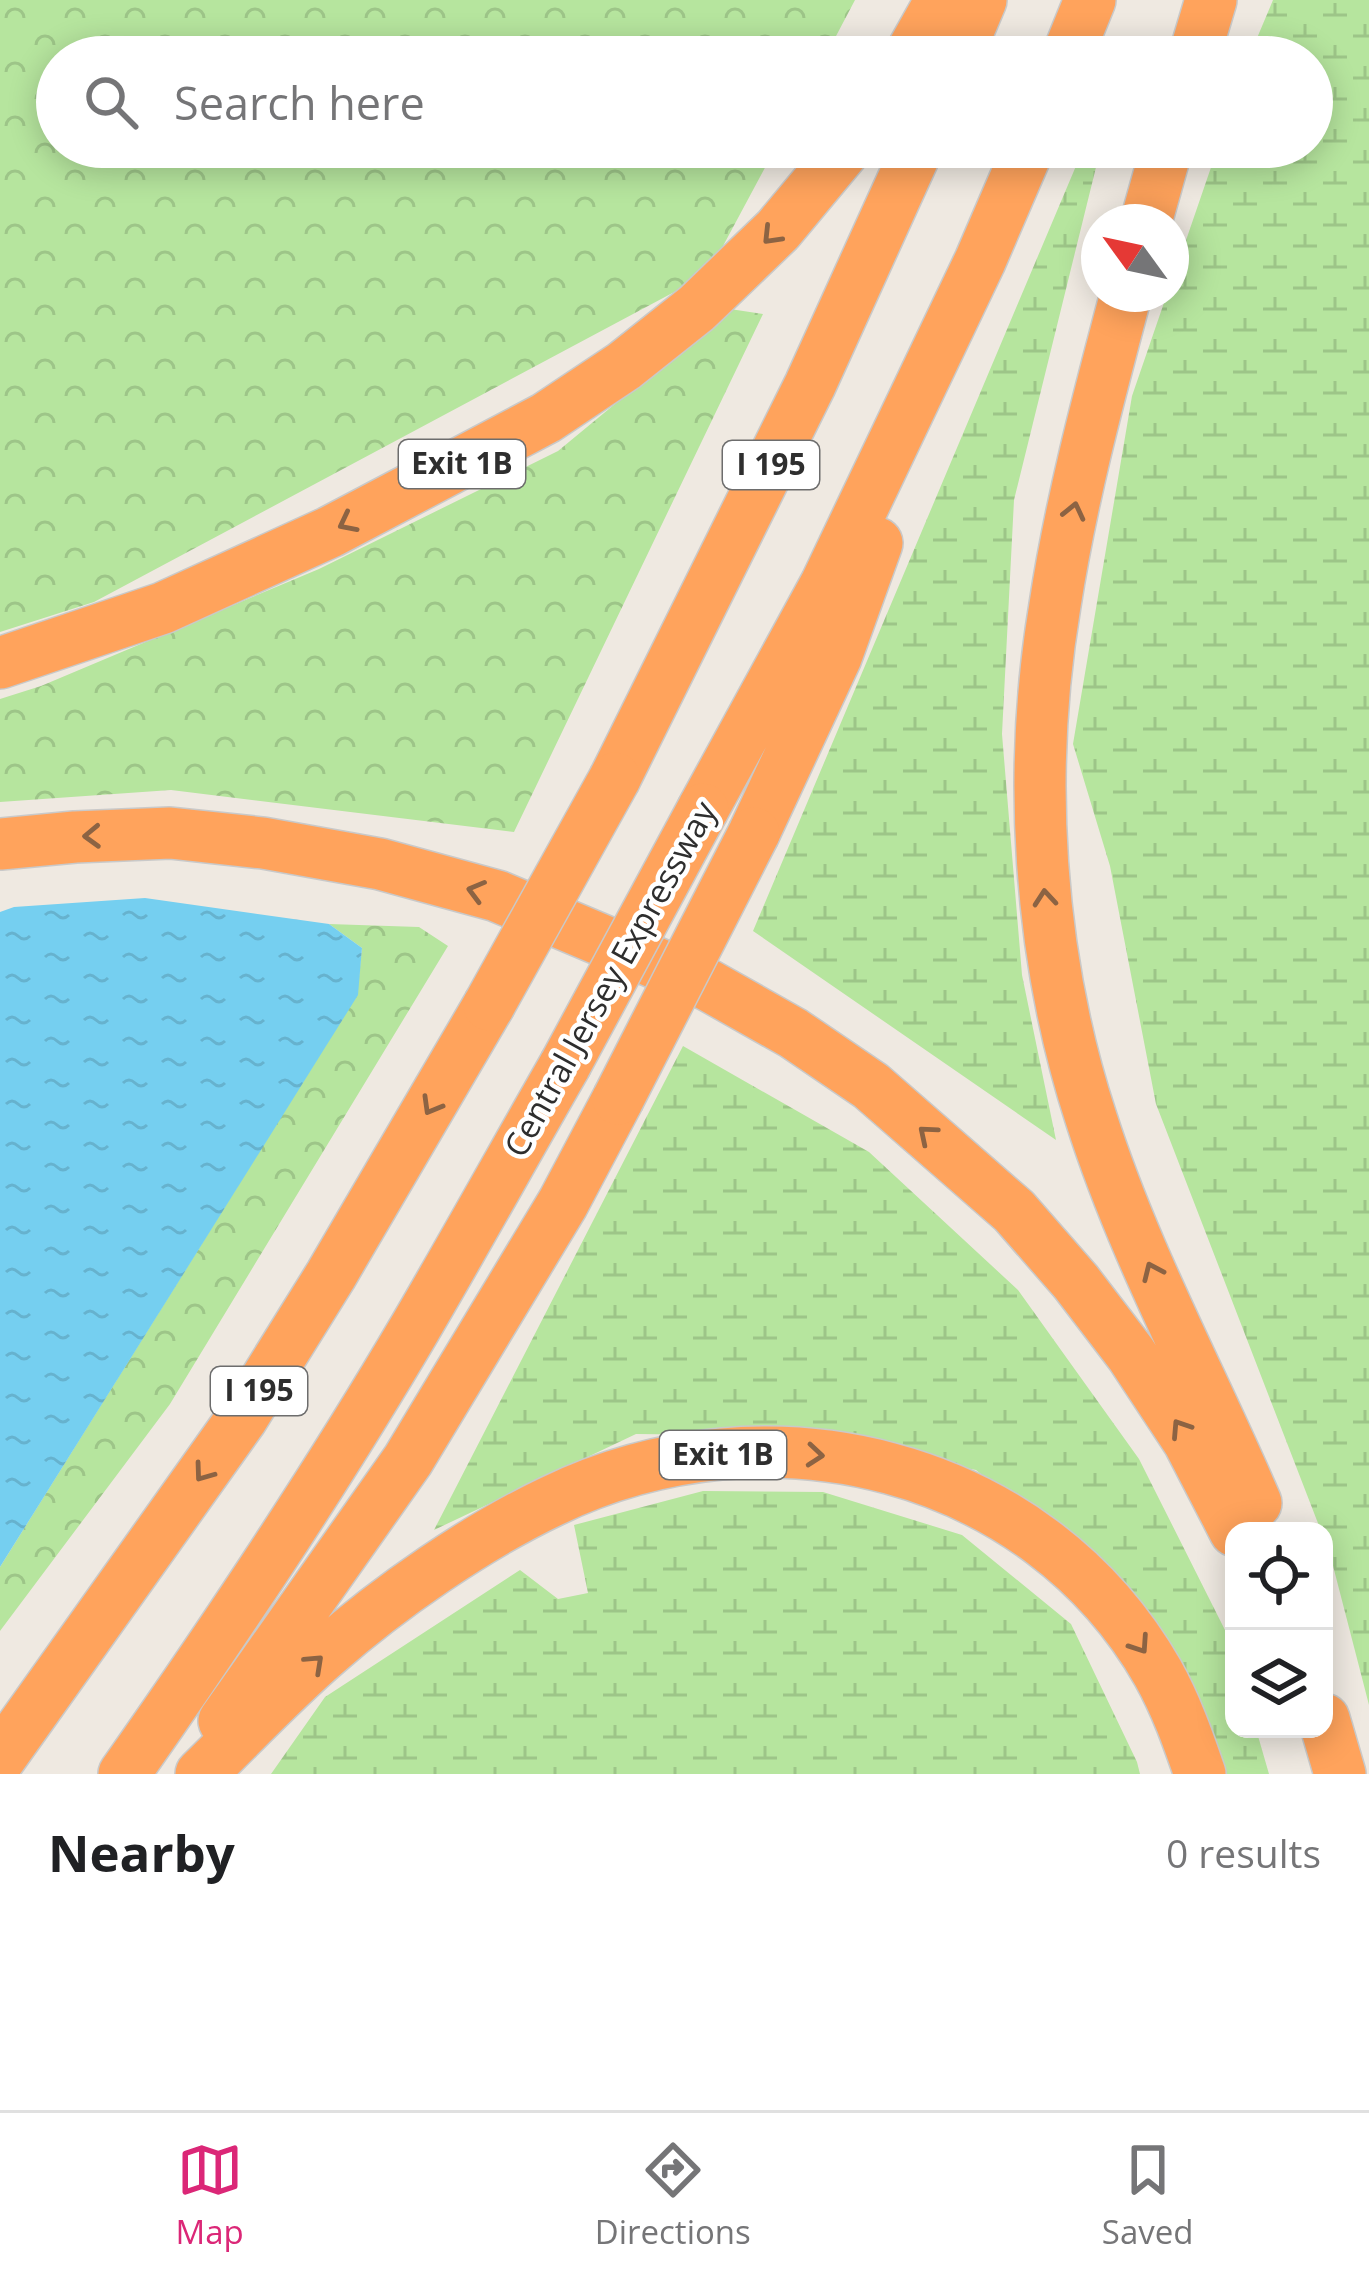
<!DOCTYPE html>
<style>
:root{--surface:#fff;--page:#f6f6f6;--text:#202124;--muted:#757577;--line:#e0e0e0;--accent:#db2777}
body{margin:0;font-family:"Open Sans",sans-serif;background:var(--page);color:var(--text)}
.controls{position:absolute;right:36px;bottom:36px;display:grid;overflow:hidden;border-radius:24px;box-shadow:0 6px 30px #0003}
.controls button{width:108px;height:108px;display:grid;place-items:center;padding:0;border:0;border-bottom:3px solid var(--line);background:var(--surface);color:var(--text);font:60px sans-serif}
.compass{position:absolute;left:1081px;top:204px;width:108px;height:108px;border-radius:50%;background:var(--surface);box-shadow:0 6px 30px #0003;rotate:303deg}
.list{margin:0;padding:0;list-style:none}
h2{display:flex;justify-content:space-between;align-items:center;height:156px;margin:0;padding:0 48px;font-size:51px}
h2 small{font-size:39px;font-weight:400;color:var(--muted)}
.icon{flex:none;width:66px;height:66px;fill:none;stroke:currentColor;stroke-width:2;stroke-linecap:round;stroke-linejoin:round}
.map{position:relative;flex:none;width:1369px;height:1774px;overflow:hidden}
.search{position:absolute;background:var(--surface);box-shadow:0 6px 30px #0003;left:36px;right:36px;top:36px;height:132px;display:flex;align-items:center;gap:30px;box-sizing:border-box;padding:0 42px;border-radius:66px;color:var(--muted);font-size:45px}
.sheet{height:336px;background:var(--surface)}
nav{display:flex;justify-content:space-around;align-items:center;box-sizing:border-box;height:168px;border-top:3px solid var(--line);background:var(--surface);font-size:33px;color:var(--muted)}
nav a{display:grid;justify-items:center;gap:6px}
nav .on{color:var(--accent)}
.map>svg:first-child{display:block}
</style>
<div class="map">
<svg width="1369" height="1774" viewBox="0 0 1369 1774">
<defs>
<pattern id="forest-crowns" width="20" height="18" patternUnits="userSpaceOnUse" patternTransform="scale(3)"><rect width="20" height="18" fill="#b6e59e"/><path d="M2 6a3 3 0 1 1 6 0M12 15a3 3 0 1 1 6 0" fill="none" stroke="#9dc588"/></pattern>
<pattern id="wetland-marsh" width="20" height="14" patternUnits="userSpaceOnUse" patternTransform="scale(3)"><rect width="20" height="14" fill="#b6e59e"/><path d="M1 5h8M5 5V1M11 12h8M15 12V8" fill="none" stroke="#9dc588"/></pattern>
<pattern id="water-ripples" width="26" height="14" patternUnits="userSpaceOnUse" patternTransform="scale(3)"><rect width="26" height="14" fill="#75cff0"/><path d="M2 4q2-2 4 0t4 0M15 11q2-2 4 0t4 0" fill="none" stroke="#66b2ce"/></pattern>
</defs>
<rect width="100%" height="100%" fill="#efe9e1"/>
<path fill="url(#forest-crowns)" d="M0,0H855L825,57H57V147H776L708,274L94,602L0,632Z
M730,309L763,314L514,832L171,790L0,802V699L41,686L319,569L558,451Z
M329,924L419,927L448,946L170,1404L0,1631V1567L357,995L362,948Z"/>
<path fill="url(#wetland-marsh)" d="M1273,0H1369V1705L1324,1531H1321L1156,1104L1110,866L1073,744L1132,396L1167,294H1171V284L1218,147H1312V57H1249Z
M1084,147H1101L1014,500L1002,734L1022,975L1056,1140L753,931Z
M683,1046L869,1152L1018,1290L1139,1459L1229,1638L1234,1656V1729H1256L1269,1774H1219L1104,1576L976,1470L802,1436L636,1434L434,1530Z
M703,1491L823,1492L962,1535L1071,1624L1137,1762L1140,1774H271L325,1697L520,1570L558,1599L588,1593L574,1525Z"/>
<path fill="url(#water-ripples)" d="M145,898L329,924L362,948L358,995L0,1567V912L14,907Z"/>
<g fill="none" stroke-linecap="round" stroke-linejoin="round">
<defs>
<path id="motorway" d="M909,57L941,0
M957,57L981,0
M1067,57L1090,0
M1194,57L1211,0
M1146,222L1167,147
M1126,294C1099,396 1071,500 1055,605C1027,772 1038,956 1091,1118C1133,1251 1201,1375 1256,1503
M0,663L163,608L330,532L546,418L624,366L697,308L778,230L847,147
M615,778L810,385L918,147
M703,809L826,584L980,261L1029,147
M754,833L836,657L877,543
M0,844L75,837L170,833L263,843L380,864L497,896L708,985L793,1033L871,1086L1014,1211L1076,1282L1131,1354L1189,1442L1235,1531
M1324,1719L1340,1774
M224,1721L408,1460L563,1203L618,1099
M0,1758L242,1418L331,1275L489,1005
M124,1774C226,1629 325,1481 415,1328C466,1241 515,1152 565,1065
M201,1774C242,1734 282,1691 326,1653C388,1598 476,1537 552,1501C767,1397 1037,1461 1158,1673C1176,1705 1188,1739 1200,1774"/>
</defs>
<use href="#motorway" stroke="#c9c9c9" stroke-width="54"/>
<use href="#motorway" stroke="#ffa35c" stroke-width="51"/>
<defs>
<path id="motorway-bridge" d="M489,1005L615,778
M565,1065L703,809
M618,1099L754,833"/>
</defs>
<use href="#motorway-bridge" stroke="#c9c9c9" stroke-width="54" stroke-linecap="butt"/>
<use href="#motorway-bridge" stroke="#ffa35c" stroke-width="51"/>
</g>
<defs><path id="oneway-chevron" d="M-2-3.5L2.5 0L-2 3.5" fill="none" stroke-width="1.6" stroke-linecap="round" stroke-linejoin="round" transform="scale(3)"/></defs>
<g stroke="#8c6343">
<use href="#oneway-chevron" transform="translate(771 236) rotate(134)"/>
<use href="#oneway-chevron" transform="translate(1074 511) rotate(-77)"/>
<use href="#oneway-chevron" transform="translate(347 523) rotate(153)"/>
<use href="#oneway-chevron" transform="translate(92 836) rotate(178)"/>
<use href="#oneway-chevron" transform="translate(476 891) rotate(-165)"/>
<use href="#oneway-chevron" transform="translate(1045 898) rotate(-95)"/>
<use href="#oneway-chevron" transform="translate(431 1106) rotate(120)"/>
<use href="#oneway-chevron" transform="translate(927 1134) rotate(-140)"/>
<use href="#oneway-chevron" transform="translate(1152 1271) rotate(-114)"/>
<use href="#oneway-chevron" transform="translate(1180 1428) rotate(-123)"/>
<use href="#oneway-chevron" transform="translate(815 1455) rotate(5)"/>
<use href="#oneway-chevron" transform="translate(203 1473) rotate(126)"/>
<use href="#oneway-chevron" transform="translate(1140 1645) rotate(56)"/>
<use href="#oneway-chevron" transform="translate(315 1663) rotate(-43)"/>
</g>
<g text-anchor="middle" stroke-width="9" stroke-linejoin="round" paint-order="stroke">
<g fill="#fff" stroke="#6d6d6d" stroke-width="3">
<rect x="399" y="440" width="126" height="48" rx="9"/>
<rect x="723" y="441" width="96" height="48" rx="9"/>
<rect x="211" y="1367" width="96" height="48" rx="9"/>
<rect x="660" y="1431" width="126" height="48" rx="9"/>
</g>
<g font-size="30" font-weight="bold" fill="#2e2e2e">
<text x="462" y="474">Exit 1B</text>
<text x="771" y="475">I 195</text>
<text x="259" y="1401">I 195</text>
<text x="723" y="1465">Exit 1B</text>
</g>
<g font-size="33" fill="#2e2e2e" stroke="#fff">
<text transform="translate(610 979) rotate(-61)" y="12">Central Jersey Expressway</text>
</g>
</g>
</svg>
<div class="controls">
<button><svg class="icon" aria-label="locate" viewBox="0 0 24 24"><circle cx="12" cy="12" r="6"/><path d="M12 2v4M12 18v4M2 12h4M18 12h4"/></svg></button>
<button><svg class="icon" aria-label="layers" viewBox="0 0 24 24"><path d="M12 4l9 5-9 5-9-5zM3 14l9 5 9-5"/></svg></button>
</div>
<svg class="compass" viewBox="-18 -18 36 36"><path d="M0-13l5 13h-10z" fill="#e53935"/><path d="M0 13l5-13h-10z" fill="#757577"/></svg>
<div class="search"><svg class="icon" aria-label="search" viewBox="0 0 24 24"><circle cx="10" cy="10" r="6"/><path d="M15 15l6 6"/></svg>Search here</div>
</div>
<section class="sheet">
<h2>Nearby<small>0 results</small></h2>
<ul class="list">
</ul>
</section>
<nav>
<a class="on"><svg class="icon" aria-label="map" viewBox="0 0 24 24"><path d="M3 6l6-2 6 2 6-2v14l-6 2-6-2-6 2zM9 4v14M15 6v14"/></svg>Map</a>
<a><svg class="icon" aria-label="directions" viewBox="0 0 24 24"><path d="M12 3l9 9-9 9-9-9zM9 14v-3h6M13 9l2 2-2 2"/></svg>Directions</a>
<a><svg class="icon" aria-label="saved" viewBox="0 0 24 24"><path d="M7 4h10v16l-5-4-5 4z"/></svg>Saved</a>
</nav>
